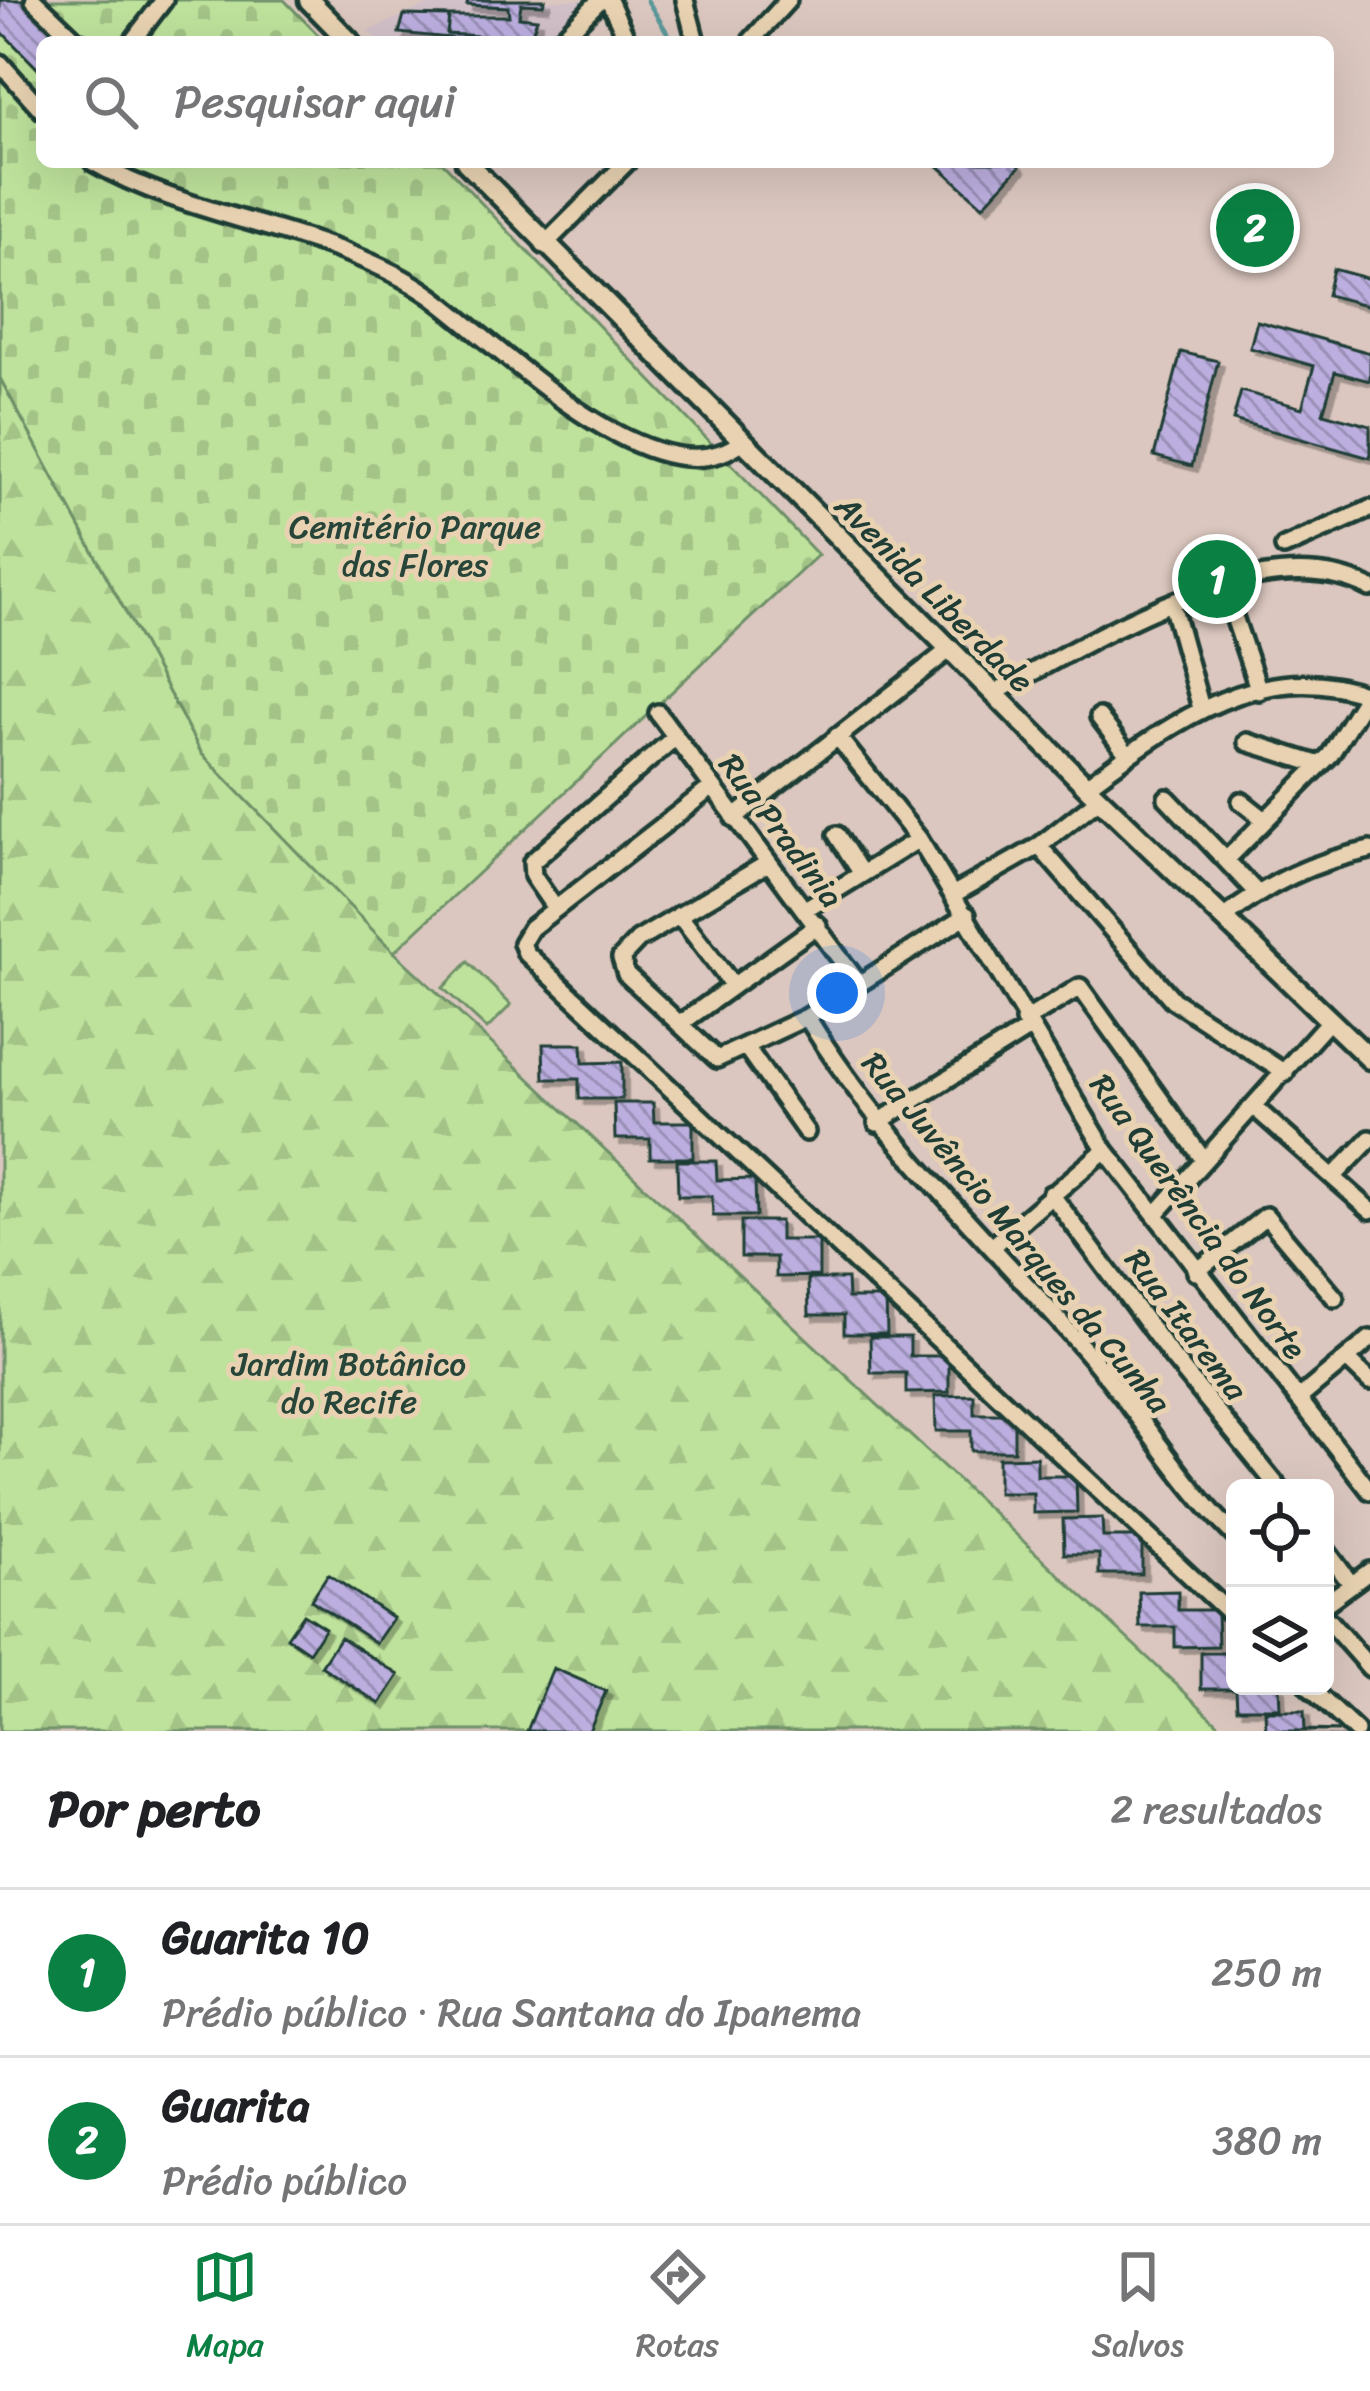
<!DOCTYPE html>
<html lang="pt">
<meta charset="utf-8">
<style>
:root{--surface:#fff;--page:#f6f6f6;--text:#202124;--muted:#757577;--line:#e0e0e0;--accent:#0b8043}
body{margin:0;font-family:Sriracha,sans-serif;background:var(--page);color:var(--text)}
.controls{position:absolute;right:36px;bottom:36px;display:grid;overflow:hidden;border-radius:18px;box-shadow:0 12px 48px #0002}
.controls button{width:108px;height:108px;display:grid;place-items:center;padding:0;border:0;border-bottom:3px solid var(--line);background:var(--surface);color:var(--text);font:60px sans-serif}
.you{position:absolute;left:837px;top:993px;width:42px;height:42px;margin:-30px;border:9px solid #fff;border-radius:50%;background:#1a73e8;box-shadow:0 0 0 18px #1a73e833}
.badge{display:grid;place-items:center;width:78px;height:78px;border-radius:50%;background:var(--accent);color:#fff;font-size:39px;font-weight:700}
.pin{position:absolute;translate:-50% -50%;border:6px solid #fff;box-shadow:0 3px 12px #0006}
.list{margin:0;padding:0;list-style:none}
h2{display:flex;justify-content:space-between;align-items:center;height:156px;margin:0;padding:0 48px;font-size:51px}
h2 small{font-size:39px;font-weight:400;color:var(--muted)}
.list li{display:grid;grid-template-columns:78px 1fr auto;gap:36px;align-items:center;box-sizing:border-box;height:168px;padding:0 48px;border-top:3px solid var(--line)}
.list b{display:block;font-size:45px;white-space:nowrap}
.list p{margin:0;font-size:39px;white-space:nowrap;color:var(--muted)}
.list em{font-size:39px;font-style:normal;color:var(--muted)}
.icon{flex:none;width:66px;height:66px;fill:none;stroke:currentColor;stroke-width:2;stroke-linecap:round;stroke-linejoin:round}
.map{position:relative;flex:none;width:1370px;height:1731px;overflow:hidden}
.search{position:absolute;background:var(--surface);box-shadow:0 12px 48px #0002;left:36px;right:36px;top:36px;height:132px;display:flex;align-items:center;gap:30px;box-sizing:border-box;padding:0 42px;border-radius:18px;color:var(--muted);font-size:45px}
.sheet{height:492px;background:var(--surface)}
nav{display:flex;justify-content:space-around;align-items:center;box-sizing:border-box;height:168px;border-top:3px solid var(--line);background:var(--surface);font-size:33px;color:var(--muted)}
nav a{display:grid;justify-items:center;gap:6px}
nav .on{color:var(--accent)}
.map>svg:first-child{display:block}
</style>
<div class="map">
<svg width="1370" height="1731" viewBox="0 0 1370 1731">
<defs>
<pattern id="forest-firs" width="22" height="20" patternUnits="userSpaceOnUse" patternTransform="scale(3)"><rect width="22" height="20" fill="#bee29c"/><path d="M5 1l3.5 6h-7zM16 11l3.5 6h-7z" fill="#a3c387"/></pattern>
<pattern id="cemetery-stones" width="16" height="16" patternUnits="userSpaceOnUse" patternTransform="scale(3)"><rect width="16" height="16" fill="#bee29c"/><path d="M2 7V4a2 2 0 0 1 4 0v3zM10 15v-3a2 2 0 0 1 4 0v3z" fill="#a3c387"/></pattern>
<pattern id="building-back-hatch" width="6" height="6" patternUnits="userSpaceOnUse" patternTransform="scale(3)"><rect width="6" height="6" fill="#bcaedf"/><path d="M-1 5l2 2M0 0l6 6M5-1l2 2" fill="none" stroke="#988fb6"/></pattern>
<filter id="shadow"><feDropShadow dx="5.5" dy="5.5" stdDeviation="0" flood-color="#0004"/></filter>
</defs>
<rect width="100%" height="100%" fill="#dbc7bf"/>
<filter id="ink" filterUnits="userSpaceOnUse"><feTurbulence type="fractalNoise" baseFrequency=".00833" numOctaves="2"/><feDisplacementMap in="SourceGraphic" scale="24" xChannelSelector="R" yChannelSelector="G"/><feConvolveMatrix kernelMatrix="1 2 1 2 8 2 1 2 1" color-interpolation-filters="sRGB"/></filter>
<g filter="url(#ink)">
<path fill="#d2c0c9" d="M438,0H593L549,42H379L368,31Z"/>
<path fill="url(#forest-firs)" stroke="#6e9068" stroke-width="3" d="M0,378L202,754L394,952L1226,1731H0Z"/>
<path fill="url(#cemetery-stones)" stroke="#6e9068" stroke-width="3" d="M0,0H284L325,42H42V162H442L818,555L394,952L202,754L0,378Z"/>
<path fill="#bee29c" stroke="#6e9068" stroke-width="3" d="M468,962L511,1005L487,1029L443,988Z"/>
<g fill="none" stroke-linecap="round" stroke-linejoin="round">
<path stroke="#5b9899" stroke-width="4.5" d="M647,0L673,42"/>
</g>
<path fill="url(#building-back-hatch)" stroke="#1f3d34" stroke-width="3" filter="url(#shadow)" d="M0,0H23L63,42H42V73L0,30Z
M468,0H545L543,5L521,4L519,17L537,19L530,39L447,34L449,16H509L508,7L467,5Z
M404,15L449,16L447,34L490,37V42L399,33Z
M934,162H1016L1020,166L983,206Z
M1244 228a11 11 0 1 1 22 0a11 11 0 1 1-22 0Z
M1333,269L1370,279V306L1327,295Z
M1257,321L1370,353V381L1335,372L1323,413L1370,426V458L1233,420L1241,391L1302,408L1314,366L1250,348Z
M1181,352L1218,361L1192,466L1154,456Z
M543,1044H582L583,1063L622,1062V1099H579V1079H544Z
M614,1103H653L654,1122H693V1158H650V1139H615Z
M677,1161H716L717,1180L755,1179L756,1216H713L712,1196H678Z
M741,1221H780V1240H819V1276L776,1277V1257H741Z
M808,1279H847L848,1298H886L887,1334H844V1315H809Z
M870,1337H910V1356H949V1392L906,1393V1373H871Z
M974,1395V1414H1014V1451H971V1431H936L935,1396Z
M1037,1457V1476H1076L1077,1512L1033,1513V1493H998V1458Z
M1102,1518L1103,1537H1142V1574H1099V1554H1064L1063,1519Z
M328,1574L393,1618L376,1643L311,1600Z
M1178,1591V1610H1217L1218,1646L1175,1647V1627H1140L1139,1592Z
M303,1614L325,1628L309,1652L287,1637Z
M340,1637L399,1675L380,1704L321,1666Z
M1201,1653H1235V1686H1279L1280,1708H1237L1236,1689H1201Z
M553,1668L606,1691L589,1731H527Z
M1265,1711H1304L1305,1730L1344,1731H1266Z"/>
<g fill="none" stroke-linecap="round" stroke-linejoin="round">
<defs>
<path id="minor" d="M34,0L78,42
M609,0L628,42
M685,0L696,42
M132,42L164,0
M558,42L600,0
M750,42L788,0
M0,63L42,110
M93,162C197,222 337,229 431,296C498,344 657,508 741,442
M544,245L627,162
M1284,547L1370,509
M1224,587L1259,691
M1172,604L1201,708
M994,693C1094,641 1258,532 1370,588
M658,713L859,984
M1099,717L1128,755
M837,736L919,839L1105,1150L1370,1491
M1247,742L1320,765
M1086,786C1169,725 1261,654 1370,696
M711,788L531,928L522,943L526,953L1235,1618
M1167,798L1257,893
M1241,801L1265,820
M734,818L949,650
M837,835L862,874
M1039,846L1173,1000L1285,1073
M1228,858L1330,755L1367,695
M768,863L638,940L621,958L626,974L717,1059L807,1017L967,915
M954,894L1039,846L1099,799
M555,908L533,876L532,862L675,737
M807,908L919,839
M679,915L731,983
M1224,918C1270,882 1313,862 1370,850
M807,1017C885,1146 993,1243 1091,1357C1141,1415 1180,1482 1235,1536
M1024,1021L1080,987L1203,1159
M680,1024L818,925
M746,1047L806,1132
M1254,1107L1370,1210
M877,1123L1028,1029
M1335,1175L1370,1139
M1051,1194L1173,1358L1279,1488
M1156,1214L1330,1020
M992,1247L1105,1150
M1196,1272L1266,1216L1335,1298
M1347,1359L1370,1381
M1298,1399L1370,1339
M1325,1549L1351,1584
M1325,1604L1370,1571
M1325,1617L1370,1668
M1308,1686L1356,1731"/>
<path id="major" d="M309,0L350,42
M466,162L1086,786L1370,1059"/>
</defs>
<use href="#minor" stroke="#1f3d34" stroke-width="24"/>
<use href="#major" stroke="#1f3d34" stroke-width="27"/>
<use href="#minor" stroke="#e8d2b1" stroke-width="15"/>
<use href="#major" stroke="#e8d2b1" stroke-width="18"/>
</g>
</g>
<g text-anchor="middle" stroke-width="10" stroke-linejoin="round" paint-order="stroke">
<g font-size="33" fill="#274539" stroke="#e8d2b1">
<text x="415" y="538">Cemitério Parque<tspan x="415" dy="38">das Flores</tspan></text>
<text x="349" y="1375">Jardim Botânico<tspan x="349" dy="38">do Recife</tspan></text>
</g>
<g font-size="33" fill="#1f3d34" stroke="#e8d2b1">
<text transform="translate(935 593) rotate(45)" y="12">Avenida Liberdade</text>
<text transform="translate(782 830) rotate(53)" y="12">Rua Pradinia</text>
<text transform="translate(1199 1216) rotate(54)" y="12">Rua Querência do Norte</text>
<text transform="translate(1017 1232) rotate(50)" y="12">Rua Juvêncio Marques da Cunha</text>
<text transform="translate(1187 1324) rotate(53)" y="12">Rua Itarema</text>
</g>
</g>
</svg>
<div class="controls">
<button><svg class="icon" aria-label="locate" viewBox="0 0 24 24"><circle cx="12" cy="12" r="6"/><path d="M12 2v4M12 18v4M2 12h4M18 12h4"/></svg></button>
<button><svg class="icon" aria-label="layers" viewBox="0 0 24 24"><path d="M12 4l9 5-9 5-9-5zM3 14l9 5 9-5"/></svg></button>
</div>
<div class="you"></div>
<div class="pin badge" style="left:1217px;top:579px">1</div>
<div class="pin badge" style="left:1255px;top:228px">2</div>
<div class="search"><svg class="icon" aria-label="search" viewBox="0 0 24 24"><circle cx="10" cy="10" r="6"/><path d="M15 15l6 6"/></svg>Pesquisar aqui</div>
</div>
<section class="sheet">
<h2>Por perto<small>2 resultados</small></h2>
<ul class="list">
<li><span class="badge">1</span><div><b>Guarita 10</b><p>Prédio público · Rua Santana do Ipanema</p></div><em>250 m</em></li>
<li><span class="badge">2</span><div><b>Guarita</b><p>Prédio público</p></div><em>380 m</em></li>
</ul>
</section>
<nav>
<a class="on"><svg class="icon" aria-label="map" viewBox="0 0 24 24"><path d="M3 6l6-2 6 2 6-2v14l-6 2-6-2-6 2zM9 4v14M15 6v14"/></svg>Mapa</a>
<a><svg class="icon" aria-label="directions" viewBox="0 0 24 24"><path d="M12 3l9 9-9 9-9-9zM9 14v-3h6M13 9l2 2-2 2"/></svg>Rotas</a>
<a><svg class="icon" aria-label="saved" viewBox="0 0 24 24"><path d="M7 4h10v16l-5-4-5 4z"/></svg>Salvos</a>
</nav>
